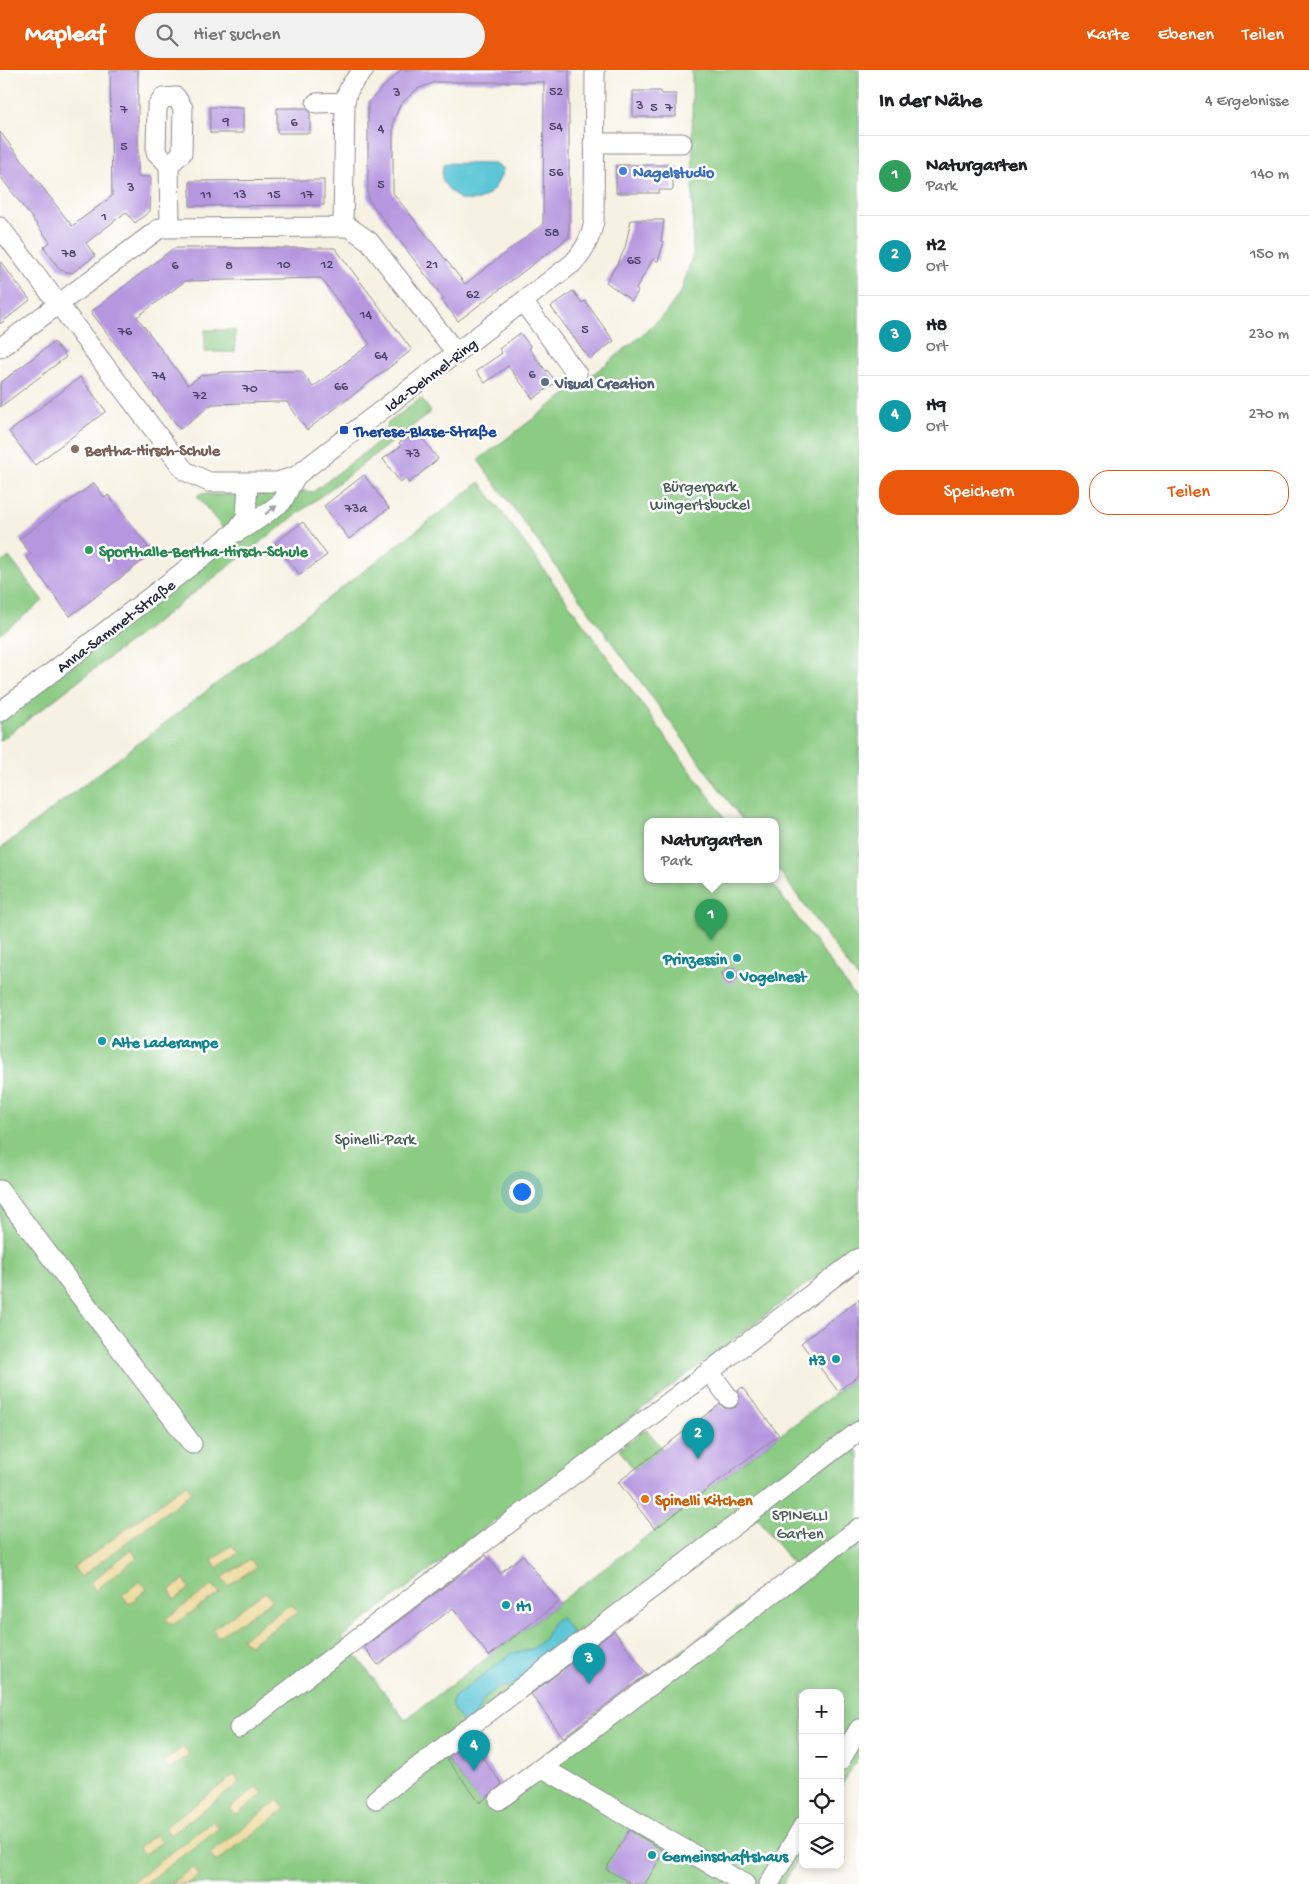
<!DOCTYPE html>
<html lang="de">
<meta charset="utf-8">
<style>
:root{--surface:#fff;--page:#f2f2f2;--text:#202124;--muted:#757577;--line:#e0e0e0;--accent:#ea580c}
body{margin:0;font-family:"Gochi Hand",sans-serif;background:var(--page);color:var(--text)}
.controls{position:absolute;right:15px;bottom:15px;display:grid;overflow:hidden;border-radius:10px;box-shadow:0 2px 8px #0003}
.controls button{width:45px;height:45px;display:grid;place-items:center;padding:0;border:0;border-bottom:1px solid var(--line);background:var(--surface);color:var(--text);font:25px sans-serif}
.you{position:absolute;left:521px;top:1121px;width:18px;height:18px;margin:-12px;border:4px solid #fff;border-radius:50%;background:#1a73e8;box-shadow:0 0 0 8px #1a73e833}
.badge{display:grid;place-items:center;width:32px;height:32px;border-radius:50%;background:var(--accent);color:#fff;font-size:16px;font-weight:700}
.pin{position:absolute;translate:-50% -41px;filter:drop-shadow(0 1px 2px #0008)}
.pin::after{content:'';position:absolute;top:26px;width:18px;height:15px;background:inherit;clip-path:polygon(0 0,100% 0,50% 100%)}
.popup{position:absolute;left:644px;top:748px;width:135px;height:65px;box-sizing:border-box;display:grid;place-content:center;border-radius:10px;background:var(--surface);filter:drop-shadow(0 1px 4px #0005);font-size:16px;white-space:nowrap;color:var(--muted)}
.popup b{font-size:19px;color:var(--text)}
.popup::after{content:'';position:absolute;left:50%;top:100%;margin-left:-10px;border:10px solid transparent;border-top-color:var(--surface)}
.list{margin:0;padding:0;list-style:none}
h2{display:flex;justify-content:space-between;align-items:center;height:65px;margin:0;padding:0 20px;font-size:21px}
h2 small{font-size:16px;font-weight:400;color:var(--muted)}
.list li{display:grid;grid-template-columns:32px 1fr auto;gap:15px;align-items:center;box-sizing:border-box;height:80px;padding:0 20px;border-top:1px solid var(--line)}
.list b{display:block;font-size:19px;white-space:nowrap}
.list p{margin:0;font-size:16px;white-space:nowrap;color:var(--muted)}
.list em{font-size:16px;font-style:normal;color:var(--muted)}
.actions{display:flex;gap:10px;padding:15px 20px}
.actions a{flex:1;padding:11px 0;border:1px solid var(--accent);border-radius:20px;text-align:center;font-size:18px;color:var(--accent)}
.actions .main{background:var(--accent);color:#fff}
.icon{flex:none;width:28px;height:28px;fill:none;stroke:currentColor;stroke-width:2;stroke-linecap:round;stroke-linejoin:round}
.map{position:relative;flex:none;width:859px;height:1814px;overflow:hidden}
header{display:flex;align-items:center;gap:30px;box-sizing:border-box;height:70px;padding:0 25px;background:var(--accent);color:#fff}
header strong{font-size:24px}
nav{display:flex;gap:28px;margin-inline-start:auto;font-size:18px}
.search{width:350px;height:45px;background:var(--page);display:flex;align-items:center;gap:12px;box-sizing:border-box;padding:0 18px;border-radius:28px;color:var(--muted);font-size:19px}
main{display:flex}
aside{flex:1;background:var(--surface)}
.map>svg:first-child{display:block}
</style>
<header>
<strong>Mapleaf</strong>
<div class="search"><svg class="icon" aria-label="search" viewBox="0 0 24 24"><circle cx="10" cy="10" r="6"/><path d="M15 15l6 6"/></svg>Hier suchen</div>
<nav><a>Karte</a><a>Ebenen</a><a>Teilen</a></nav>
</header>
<main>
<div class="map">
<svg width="859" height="1814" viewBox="0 0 859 1814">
<rect width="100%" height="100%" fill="#fff"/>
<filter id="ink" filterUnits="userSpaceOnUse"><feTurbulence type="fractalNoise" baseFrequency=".02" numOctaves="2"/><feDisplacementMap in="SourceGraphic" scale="10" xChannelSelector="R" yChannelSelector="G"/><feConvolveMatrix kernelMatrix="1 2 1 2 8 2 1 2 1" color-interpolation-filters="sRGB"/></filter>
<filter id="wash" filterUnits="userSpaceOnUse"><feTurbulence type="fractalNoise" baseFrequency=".0096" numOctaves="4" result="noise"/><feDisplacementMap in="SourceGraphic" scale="20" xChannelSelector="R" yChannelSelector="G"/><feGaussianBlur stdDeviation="1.12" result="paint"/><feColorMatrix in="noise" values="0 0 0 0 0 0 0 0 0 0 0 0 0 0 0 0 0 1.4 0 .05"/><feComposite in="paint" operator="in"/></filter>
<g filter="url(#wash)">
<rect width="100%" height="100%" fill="#f6f1e2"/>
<path fill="#8bcb83" stroke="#56765f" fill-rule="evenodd" d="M692,0H859V910L775,795V751H743L478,390L609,292L650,258L667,241L681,222L693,184Z
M205,260H235V282H205Z
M421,328L431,342L0,671V651L234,472L197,426L201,423L215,425L280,424L297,420L313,422L385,367L388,353Z
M480,412L727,751H647V809H769L859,932V1174L342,1567L405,1650L859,1305V1371L853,1376L859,1384V1686L840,1718V1623H803V1781L783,1814H0V779ZM758,1448L794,1496L480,1733L445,1687Z
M9,487L43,531L0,564V494Z
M646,1359L662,1378L634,1400L619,1379Z"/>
<path fill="#eeda9e" stroke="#887e6c" d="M186,1414L192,1422L81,1507L74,1498Z
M232,1475L238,1483L217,1498L212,1490Z
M131,1480L137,1487L95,1521L90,1512Z
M250,1489L256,1497L228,1516L222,1508Z
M184,1510L190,1518L175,1530L169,1520Z
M140,1511L147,1519L129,1534L122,1525Z
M213,1515L220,1523L173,1555L165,1549Z
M265,1522L273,1530L217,1567L213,1559Z
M291,1534L298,1542L249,1575L241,1569Z
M183,1677L189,1685L169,1700L163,1691Z
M234,1705L240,1713L170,1765L165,1757Z
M257,1717L263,1724L236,1745L230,1738Z
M278,1730L285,1739L216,1792L210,1784Z
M213,1751L219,1758L145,1814H130Z
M156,1764L162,1772L144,1784L138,1778Z
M193,1797L199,1805L187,1814H170Z"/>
<path fill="#5bc6d6" stroke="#3e7488" d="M445,93L494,94L503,99C500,111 492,126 478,130C473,131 466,130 461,130C448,119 436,111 445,93Z
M560,1547L573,1563L560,1573L556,1583L510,1617H499L487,1625L481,1634L477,1643L464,1653L451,1636L454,1627L512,1583L532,1579L543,1570L553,1552Z"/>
<g id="blocks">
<path fill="#b596df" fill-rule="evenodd" d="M110,0H138V107H151L150,141L135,153L126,142L86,173L95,186L72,203L60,200L44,177L50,172L0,106V62L72,156L112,126Z
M401,0H569V167L458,251L442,230L444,229L368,129V32ZM435,12H544L543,154L465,214L393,123V52L400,35L417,19Z
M633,21H661V24H676V47H633Z
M210,37L243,38V63H210Z
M277,38H306L310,43V63H277Z
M616,95H673V120H659V123H616Z
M324,110V135L190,136V111Z
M631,150H664L661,171L664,172L658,191L653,189L636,219L638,221L632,231L606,212L619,191L625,178Z
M174,178H335L412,280L307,360L287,332H277L212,334L180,359L91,242ZM321,208L370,274L313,317L301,301L224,302L202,305L188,315L137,247L185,211Z
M0,191L30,230L0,254Z
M573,221L582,233L585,231L614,271L590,289L551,237Z
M520,263L531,277L529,279L546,301L547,300L556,312L533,329L508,296L485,313L476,301L502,283L499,279Z
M54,272L66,287L0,337V313Z
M80,307L106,341L35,395L9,362Z
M419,364L438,389L409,413L406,408L400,412L383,389L401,376L399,373L408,366L410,370Z
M364,405L389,438L349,469L324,436Z
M94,413L105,428L108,425L153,483L70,546L26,487L31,484L19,469Z
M303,452L327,485L300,505L275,473Z
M733,897L739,905L735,911L730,914L725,911L722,903L725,899Z
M859,1229V1305L838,1321L801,1273Z
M742,1317L779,1365L655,1459L618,1412L720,1334L724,1338L730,1339L736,1337L740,1327L738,1321Z
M486,1485L500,1503L523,1485L559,1532L489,1586L453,1538L378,1595L364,1577Z
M614,1561L647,1604L563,1667L531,1624Z
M470,1671L502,1714L480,1733L447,1689Z
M629,1760L664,1781L645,1814H632L606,1799Z"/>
</g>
</g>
<g filter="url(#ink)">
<use href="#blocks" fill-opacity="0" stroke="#8c8a8e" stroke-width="1"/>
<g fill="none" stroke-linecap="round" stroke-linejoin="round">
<defs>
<path id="minor" d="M316,33L345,32
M593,73H682
M169,95L182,83L183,38L176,27L163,28L157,37L156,82L169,95L170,157
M0,157L185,401L209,412H277L296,406L573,193C585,180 591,168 594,151L595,0
M343,157L345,32C347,18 354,10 364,0
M523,232L577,304
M0,278L160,158L343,157H349L369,171L457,284
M237,462L257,450L282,432L296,406
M0,642L235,462L246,447L248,413
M0,1120L192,1374
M709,1301L729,1328
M239,1658L859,1188
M840,1691L859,1659
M543,1698L745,1814
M376,1729L476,1652L859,1361
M499,1730L859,1458
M769,1814L803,1756"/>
</defs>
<use href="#minor" stroke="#8c8a8e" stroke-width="21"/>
<use href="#minor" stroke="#fff" stroke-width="19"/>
</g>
<defs><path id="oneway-solid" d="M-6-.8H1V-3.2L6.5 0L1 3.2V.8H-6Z" transform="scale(1.25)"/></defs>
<use fill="#9c9ca7" href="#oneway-solid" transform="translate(271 440) rotate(-36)"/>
</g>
<circle fill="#3f7fe0" stroke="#fff" stroke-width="2" cx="623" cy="101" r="5"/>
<circle fill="#5c6f8a" stroke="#fff" stroke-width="2" cx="545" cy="312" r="5"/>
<rect fill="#1a4fb4" stroke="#fff" stroke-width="2" x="339" y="355" width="10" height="10" rx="2.5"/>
<circle fill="#8d6e63" stroke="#fff" stroke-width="2" cx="75" cy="379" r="5"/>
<circle fill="#2e9e5b" stroke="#fff" stroke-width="2" cx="89" cy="480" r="5"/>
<g fill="#0f9aa8" stroke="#fff" stroke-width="2">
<circle cx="737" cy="888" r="5"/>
<circle cx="730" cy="905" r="5"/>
<circle cx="102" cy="971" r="5"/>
<circle cx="836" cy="1289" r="5"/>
<circle cx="506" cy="1535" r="5"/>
<circle cx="652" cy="1785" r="5"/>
</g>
<circle fill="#e8710a" stroke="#fff" stroke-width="2" cx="645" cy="1429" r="5"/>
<g text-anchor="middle" stroke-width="5" stroke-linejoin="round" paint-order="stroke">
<g font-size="14" fill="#473f64">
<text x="556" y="25">52</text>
<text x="397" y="26">3</text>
<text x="640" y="39">3</text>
<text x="654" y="41">5</text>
<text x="669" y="41">7</text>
<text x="124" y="43">7</text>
<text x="226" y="55">9</text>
<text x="294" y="56">6</text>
<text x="556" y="60">54</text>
<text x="381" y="62">4</text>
<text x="124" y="80">5</text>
<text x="556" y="106">56</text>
<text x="381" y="118">5</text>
<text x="131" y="121">3</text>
<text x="206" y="128">11</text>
<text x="240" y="128">13</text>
<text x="274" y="128">15</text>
<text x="307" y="128">17</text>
<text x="104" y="150">1</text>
<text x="552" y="166">58</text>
<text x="69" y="187">78</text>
<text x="634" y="194">65</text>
<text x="284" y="198">10</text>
<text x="327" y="198">12</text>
<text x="432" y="198">21</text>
<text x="175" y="199">6</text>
<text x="229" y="199">8</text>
<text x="473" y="228">62</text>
<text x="366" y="248">14</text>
<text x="585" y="263">5</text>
<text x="125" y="265">76</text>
<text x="381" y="289">64</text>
<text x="532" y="308">6</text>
<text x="159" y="309">74</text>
<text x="341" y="320">66</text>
<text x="250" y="322">70</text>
<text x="200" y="329">72</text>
<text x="413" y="387">73</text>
<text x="356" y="442">73a</text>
</g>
<g font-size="16" font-weight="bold" fill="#366cbe" stroke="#fff" text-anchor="start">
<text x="633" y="107">Nagelstudio</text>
</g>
<g font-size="16" fill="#22223b" stroke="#fff">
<text transform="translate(430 304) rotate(-37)" y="6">Ida-Dehmel-Ring</text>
<text transform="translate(115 555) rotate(-37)" y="6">Anna-Sammet-Straße</text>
</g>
<g font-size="16" font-weight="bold" fill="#4e5e75" stroke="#fff" text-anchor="start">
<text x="555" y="318">Visual Creation</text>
</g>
<g font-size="16" font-weight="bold" fill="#164399" stroke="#fff" text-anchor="start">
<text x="354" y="366">Therese-Blase-Straße</text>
</g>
<g font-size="16" font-weight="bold" fill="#785e54" stroke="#fff" text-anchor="start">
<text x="85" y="385">Bertha-Hirsch-Schule</text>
</g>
<g font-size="16" fill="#475d54" stroke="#fff">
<text x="700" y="421">Bürgerpark<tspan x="700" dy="18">Wingertsbuckel</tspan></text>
<text x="375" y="1074">Spinelli-Park</text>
<text x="800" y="1450">SPINELLI<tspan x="800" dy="18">Garten</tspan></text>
</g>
<g font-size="16" font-weight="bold" fill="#27864d" stroke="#fff" text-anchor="start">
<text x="99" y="486">Sporthalle-Bertha-Hirsch-Schule</text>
</g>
<g font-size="16" font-weight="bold" fill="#0d838f" stroke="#fff" text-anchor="start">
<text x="727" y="894" text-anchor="end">Prinzessin</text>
<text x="740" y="911">Vogelnest</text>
<text x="112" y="977">Alte Laderampe</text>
<text x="826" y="1295" text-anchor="end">H3</text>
<text x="516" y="1541">H1</text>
<text x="662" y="1791">Gemeinschaftshaus</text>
</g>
<g font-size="16" font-weight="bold" fill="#c56008" stroke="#fff" text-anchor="start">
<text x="655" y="1435">Spinelli Kitchen</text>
</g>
</g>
</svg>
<div class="controls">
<button>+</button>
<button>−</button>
<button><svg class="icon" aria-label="locate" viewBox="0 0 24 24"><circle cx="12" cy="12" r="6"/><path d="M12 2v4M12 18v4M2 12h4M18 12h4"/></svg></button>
<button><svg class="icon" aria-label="layers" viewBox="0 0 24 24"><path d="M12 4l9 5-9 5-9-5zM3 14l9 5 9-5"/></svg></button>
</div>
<div class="you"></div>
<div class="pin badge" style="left:711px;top:870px;background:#2e9e5b">1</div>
<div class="popup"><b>Naturgarten</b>Park</div>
<div class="pin badge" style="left:698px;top:1389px;background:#0f9aa8">2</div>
<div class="pin badge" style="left:589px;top:1614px;background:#0f9aa8">3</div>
<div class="pin badge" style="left:474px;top:1701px;background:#0f9aa8">4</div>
</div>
<aside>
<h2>In der Nähe<small>4 Ergebnisse</small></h2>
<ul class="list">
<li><span class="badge" style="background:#2e9e5b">1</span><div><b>Naturgarten</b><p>Park</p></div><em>140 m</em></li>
<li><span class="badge" style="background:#0f9aa8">2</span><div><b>H2</b><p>Ort</p></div><em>150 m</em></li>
<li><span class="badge" style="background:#0f9aa8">3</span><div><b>H8</b><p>Ort</p></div><em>230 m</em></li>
<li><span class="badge" style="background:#0f9aa8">4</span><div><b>H9</b><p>Ort</p></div><em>270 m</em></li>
</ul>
<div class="actions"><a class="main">Speichern</a><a>Teilen</a></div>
</aside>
</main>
